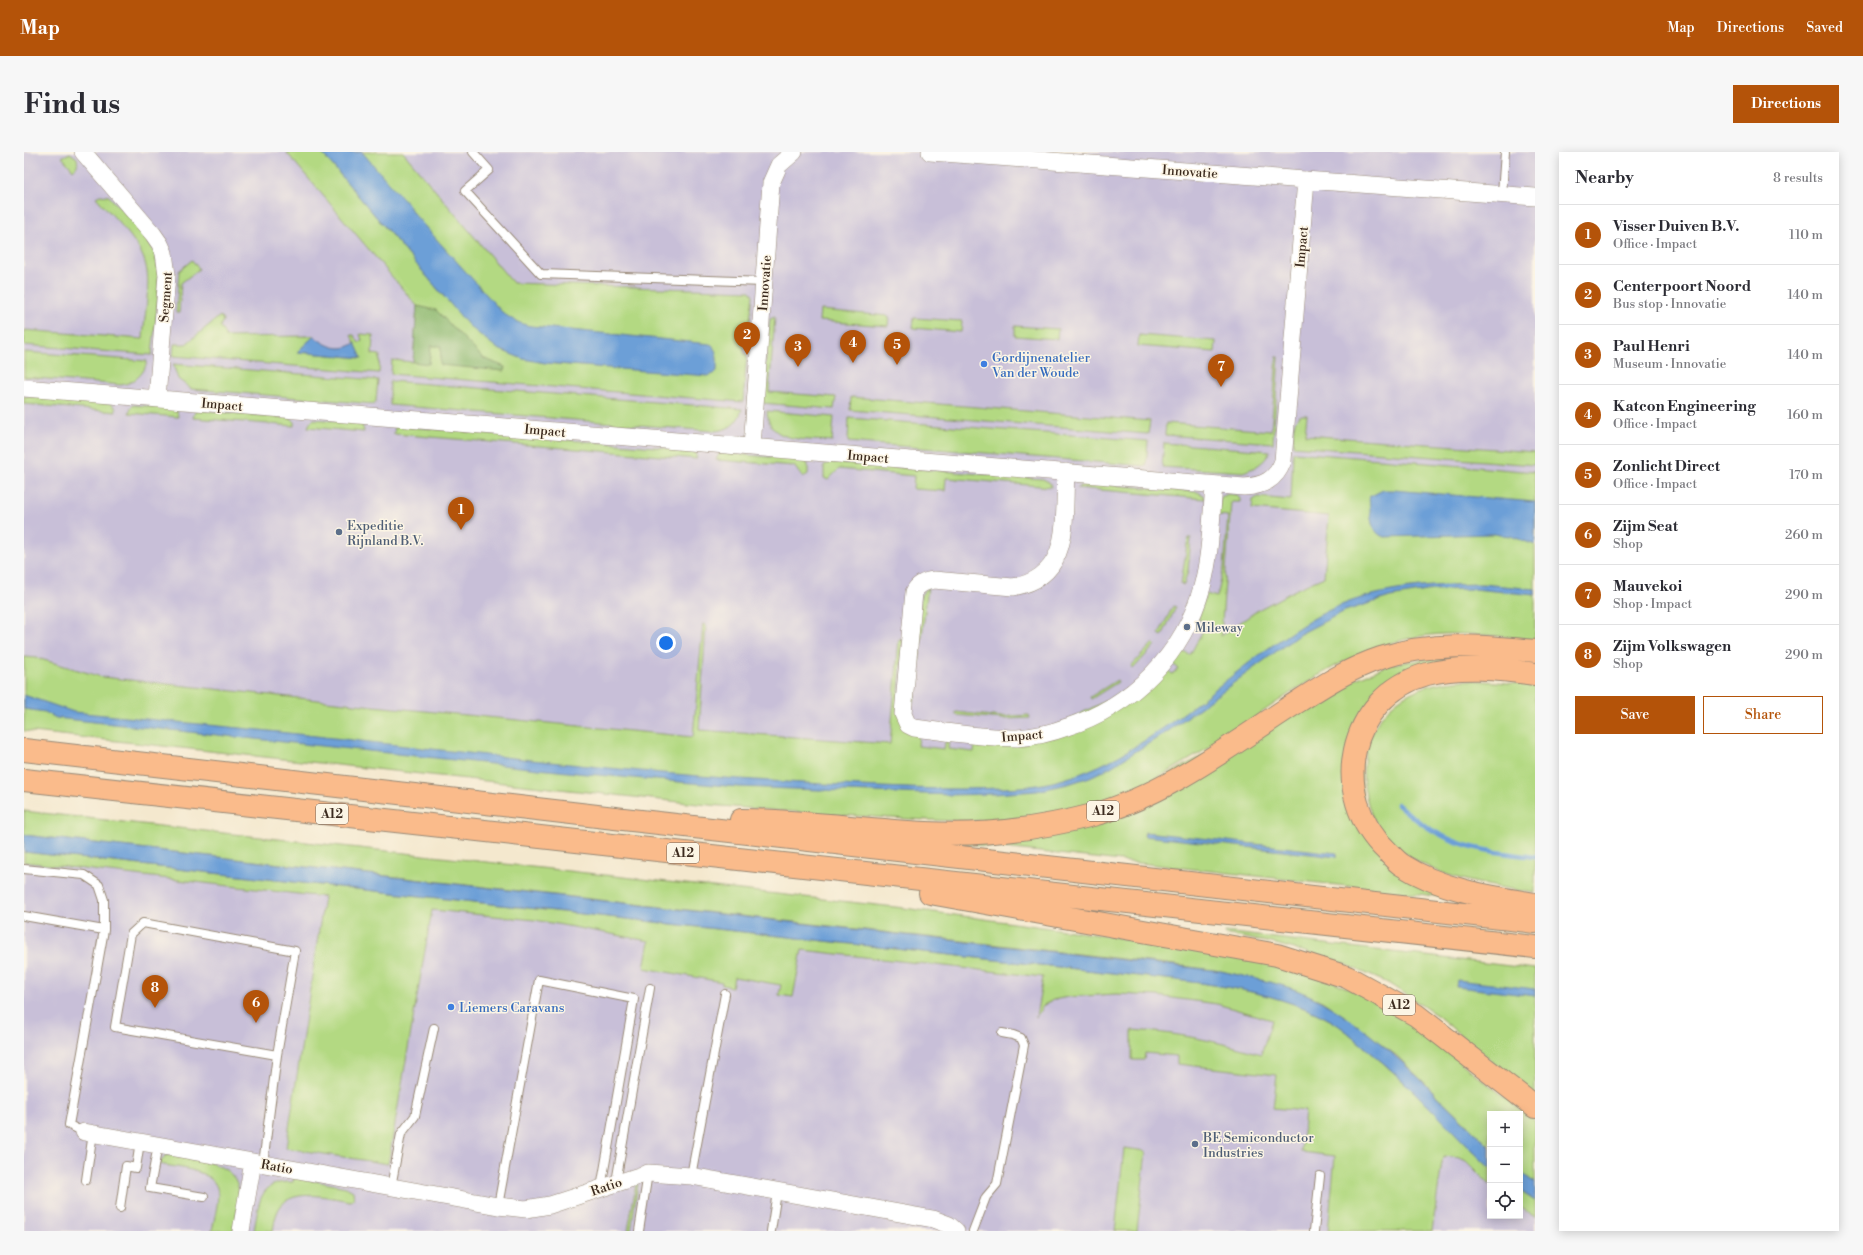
<!DOCTYPE html>
<meta charset="utf-8">
<style>
:root{--surface:#fff;--page:#f7f7f7;--text:#2b2b33;--muted:#7c7c81;--line:#e1e1e2;--accent:#b45309}
body{margin:0;font-family:"Libre Bodoni",serif;background:var(--page);color:var(--text)}
.controls{position:absolute;right:12px;bottom:12px;display:grid;overflow:hidden;border-radius:0px;box-shadow:0 2px 10px #0003}
.controls button{width:36px;height:36px;display:grid;place-items:center;padding:0;border:0;border-bottom:1px solid var(--line);background:var(--surface);color:var(--text);font:20px sans-serif}
.you{position:absolute;left:642px;top:491px;width:14px;height:14px;margin:-10px;border:3px solid #fff;border-radius:50%;background:#1a73e8;box-shadow:0 0 0 6px #1a73e833}
.badge{display:grid;place-items:center;width:26px;height:26px;border-radius:50%;background:var(--accent);color:#fff;font-size:13px;font-weight:700}
.pin{position:absolute;translate:-50% -33px;filter:drop-shadow(0 1px 2px #0008)}
.pin::after{content:'';position:absolute;top:21px;width:14px;height:12px;background:inherit;clip-path:polygon(0 0,100% 0,50% 100%)}
.list{margin:0;padding:0;list-style:none}
h2{display:flex;justify-content:space-between;align-items:center;height:52px;margin:0;padding:0 16px;font-size:17px}
h2 small{font-size:13px;font-weight:400;color:var(--muted)}
.list li{display:grid;grid-template-columns:26px 1fr auto;gap:12px;align-items:center;box-sizing:border-box;height:60px;padding:0 16px;border-top:1px solid var(--line)}
.list b{display:block;font-size:15px;white-space:nowrap}
.list p{margin:0;font-size:13px;white-space:nowrap;color:var(--muted)}
.list em{font-size:13px;font-style:normal;color:var(--muted)}
.actions{display:flex;gap:8px;padding:12px 16px}
.actions a{flex:1;padding:9px 0;border:1px solid var(--accent);border-radius:0px;text-align:center;font-size:14px;color:var(--accent)}
.actions .main{background:var(--accent);color:#fff}
.icon{flex:none;width:22px;height:22px;fill:none;stroke:currentColor;stroke-width:2;stroke-linecap:round;stroke-linejoin:round}
.map{position:relative;flex:none;width:1511px;height:1079px;overflow:hidden;border-radius:0px}
header{display:flex;align-items:center;gap:24px;box-sizing:border-box;height:56px;padding:0 20px;background:var(--accent);color:#fff}
header strong{font-size:19px}
nav{display:flex;gap:22px;margin-inline-start:auto;font-size:14px}
.intro{display:flex;align-items:center;justify-content:space-between;box-sizing:border-box;height:96px;padding:0 24px}
h1{margin:0;font-size:28px}
.button{padding:10px 18px;border-radius:0px;background:var(--accent);color:#fff;font-size:14px;font-weight:700}
main{display:flex;gap:24px;padding:0 24px}
aside{flex:1;background:var(--surface);border-radius:0px;box-shadow:0 2px 10px #0003}
.map>svg:first-child{display:block}
</style>
<header>
<strong>Map</strong>
<nav><a>Map</a><a>Directions</a><a>Saved</a></nav>
</header>
<div class="intro"><h1>Find us</h1><a class="button">Directions</a></div>
<main>
<div class="map">
<svg width="1511" height="1079" viewBox="0 0 1511 1079">
<rect width="100%" height="100%" fill="#fcf5e5"/>
<filter id="ink" filterUnits="userSpaceOnUse"><feTurbulence type="fractalNoise" baseFrequency=".025" numOctaves="2"/><feDisplacementMap in="SourceGraphic" scale="8" xChannelSelector="R" yChannelSelector="G"/><feConvolveMatrix kernelMatrix="1 2 1 2 8 2 1 2 1" color-interpolation-filters="sRGB"/></filter>
<filter id="wash" filterUnits="userSpaceOnUse"><feTurbulence type="fractalNoise" baseFrequency=".012" numOctaves="4" result="noise"/><feDisplacementMap in="SourceGraphic" scale="16" xChannelSelector="R" yChannelSelector="G"/><feGaussianBlur stdDeviation="0.9" result="paint"/><feColorMatrix in="noise" values="0 0 0 0 0 0 0 0 0 0 0 0 0 0 0 0 0 1.4 0 .05"/><feComposite in="paint" operator="in"/></filter>
<g filter="url(#wash)">
<rect width="100%" height="100%" fill="#f4e8ce"/>
<path fill="#c8bfd8" d="M0,0H1511V440L1454,435L1075,618L0,550Z
M0,689L1188,824L1466,1004V1064H1496V1029L1511,1041V1079H0Z"/>
<path fill="#b3d982" stroke="#778250" d="M262,0H297L422,147H426L522,211L560,214L570,212L506,176L478,164L331,0H379L489,131L726,139L729,143L723,193H720V202H723L719,250L367,222L368,208L389,210L393,154Z
M46,1L53,6C54,12 54,14 49,18L38,5Z
M76,43L85,44C99,60 118,77 128,96C141,120 130,176 128,203L0,193V178L119,187C120,167 127,132 122,114C117,90 88,64 72,45Z
M168,108L175,117L157,131L155,161H152L155,119Z
M796,158L865,164L864,174L795,169Z
M196,164L199,168L196,175L202,184L200,185L290,184L274,200L337,206L327,183H330L335,191L338,188L336,182L349,183L348,202L356,203L355,221L149,204L150,192H162Z
M751,165L745,240L812,245L810,257L738,251L746,167Z
M890,166L938,169L937,180L889,176Z
M991,174L1034,177L1033,187L991,184Z
M1115,183L1192,189L1191,200L1114,194Z
M0,200L123,209C121,222 110,231 97,233L0,225Z
M1253,205H1255L1249,291L1141,283L1142,271L1247,279Z
M149,212L354,228L352,249L350,252L167,237L154,227Z
M366,229L718,257C714,272 704,279 688,279L366,253Z
M0,244L86,251L91,255L92,260L0,252Z
M827,245L1126,269L1124,282L826,258Z
M110,253L150,256L153,258L154,265L105,261L107,255Z
M176,258L266,266L270,270V274L169,266L171,259Z
M743,259L810,265L808,289C785,287 743,292 743,259Z
M1278,263H1283L1281,283L1511,300V313L1269,294C1270,284 1267,267 1278,263Z
M825,266L1124,289L1122,314L824,290Z
M290,267L338,271L340,280L284,275L287,269Z
M371,274L668,298L671,300L673,307L370,282Z
M1140,291L1246,299C1241,311 1231,316 1219,320L1138,315Z
M1269,300L1511,320V488C1471,484 1431,478 1392,485C1330,497 1285,528 1234,563C1184,597 1133,631 1075,650C999,674 929,670 851,665C792,662 733,657 674,652L0,579V505L13,506L78,525L349,554L669,585L679,472L682,473L675,578L866,592L875,487L879,488L873,560L895,583L894,594L920,597L922,586H925L924,597L950,600L951,589L1000,591L1143,517L1148,522L1155,517L1148,511L1156,498L1166,503L1183,471L1174,467L1182,442L1193,445L1200,415L1204,364L1193,363L1197,345L1204,342L1213,343L1216,346V350H1207L1197,484L1234,458L1275,436L1300,425L1305,364L1228,357L1229,348L1234,345L1267,348Z
M699,301L781,308L784,312V322L779,326L770,314L692,308L695,302Z
M806,310L1019,327L1025,330L1028,335L922,326L921,339L889,337L890,324L815,317L804,328L800,326V314Z
M1063,331L1174,340L1179,343L1181,347L1053,336Z
M1164,386H1167L1164,418L1160,433L1157,432Z
M904,435L890,550L887,549L897,443Z
M1149,454L1152,455L1138,484L1135,482Z
M1129,491L1131,493L1109,517L1107,514Z
M1434,505L1468,507L1421,513L1336,567L1339,681L1448,748L863,683L1046,674L1298,541L1368,512L1409,506Z
M1093,528L1094,530L1067,547L1066,545Z
M1446,528L1511,533V741C1469,734 1423,729 1387,705C1371,695 1354,678 1347,661C1331,619 1340,570 1379,545C1400,532 1422,529 1446,528Z
M932,560L977,565L1005,563L1006,566L979,567L932,563Z
M0,659L880,756L1069,782L1207,803L1293,822L1370,858L1511,969V1031L1496,1020V962H1466V995L1373,904L1330,871L1298,849L1269,837L1236,828L1197,819L1143,812L0,683Z
M0,700L1142,827C1197,833 1256,841 1306,868C1320,876 1332,888 1344,898C1387,934 1426,976 1466,1016V1033L1442,1009L1436,1006L1419,1004L1408,1079H1304L1311,1004L1277,1000L1281,959L1249,956L1253,923L1153,912V904L1121,901L1120,908H1108V878C1156,881 1191,889 1237,902L1248,868L1193,852L1134,844L1092,842L1044,845L1029,848L1020,853L1012,865L1019,825L778,798L769,845L755,843L757,833L710,825L708,835L698,833V830L620,816L625,789L511,768L408,758L364,1012L262,996L300,745L0,710Z
M1201,780L1511,817V946L1414,864L1364,831L1311,808L1248,791L1200,782Z
M1100,996L1122,999L1113,1079H1091Z
M142,1003C166,1007 216,1008 215,1043C215,1055 211,1067 209,1079H188C190,1067 194,1054 194,1042C194,1017 153,1016 135,1012Z
M270,1025L322,1035L329,1039L330,1047L326,1049C305,1046 263,1033 253,1061C251,1066 250,1073 249,1079H230C235,1052 234,1028 269,1030Z
M612,1032H614L607,1079H604Z
M1496,1039L1511,1049V1065L1496,1055Z"/>
<path fill="#8eb970" stroke="#647247" d="M393,154L412,158L459,206L481,215L480,219L416,213L417,194H407L405,212L389,210Z"/>
<path fill="#6c9fd7" stroke="#54647a" d="M297,0H338L385,54L389,61L478,160C487,167 495,172 507,174L686,192C695,199 693,209 693,219L690,222L683,224L521,211L499,207L474,197L445,174Z
M290,184C302,194 316,201 331,191L338,206L273,200Z
M1359,338H1370L1511,350V393L1486,384L1469,382L1360,385C1344,379 1347,360 1345,345Z
M1458,432L1511,437V443L1450,437L1409,438L1366,445L1321,459L1276,482L1143,580L1087,615L1066,625L1044,632L1013,639L970,642L927,643L714,635L562,622L32,566L21,560L0,557V543L50,560C131,568 211,575 292,584C448,601 604,621 762,630C821,633 879,637 938,637C965,636 993,637 1019,632C1123,613 1204,514 1294,464C1344,436 1402,433 1458,432Z
M1121,680L1313,701V705L1120,684Z
M0,683L1197,819C1230,827 1268,832 1298,850C1363,887 1412,945 1466,995V1016C1425,977 1388,934 1344,898C1332,888 1320,876 1306,868C1256,841 1197,833 1142,827L0,700Z
M1433,828L1511,837V844L1432,835Z
M1496,1020L1511,1031V1049L1496,1039Z"/>
<g fill="none" stroke-linecap="round" stroke-linejoin="round">
<path stroke="#6c9fd7" stroke-width="4.5" d="M1373,652C1420,694 1451,698 1511,705"/>
</g>
</g>
<g filter="url(#ink)">
<g fill="none" stroke-linecap="round" stroke-linejoin="round">
<defs>
<path id="service" d="M449,0L465,18L441,39L517,122L740,130
M1478,42L1481,0
M0,717L60,723L75,733L80,748V778L45,973L60,980
M0,764L80,778
M134,993L126,1036L180,1045
M239,1012L253,903L271,799L119,771L107,782L91,875L253,903
M667,1024L701,842
M62,1028L69,981
M592,1030L626,836
M367,1035L377,982L391,964L410,876
M474,1054L515,828L610,847L577,1036
M96,1056L102,1014L112,1016L116,990
M615,1079L624,1021
M747,1079L753,1040
M949,1079L962,1045L973,1032L1000,893L997,886L989,883L978,881
M1290,1079L1296,1024"/>
<path id="minor" d="M59,0L129,82L136,92L140,101L143,123L133,246
M906,0L1511,45
M0,236L1220,335C1239,334 1252,328 1259,309L1282,28
M728,295L747,31L755,13L770,0
M1042,320C1039,367 1049,425 989,435L910,428C901,429 894,432 890,440L879,562L884,573L890,576C924,580 959,586 993,586C1009,585 1027,581 1043,575C1108,554 1160,502 1178,435C1187,402 1187,367 1190,333
M60,980L229,1010
M217,1079L229,1010L474,1054L502,1057L526,1053L624,1021L667,1024L909,1067L925,1073L932,1079"/>
<path id="motorway" d="M1511,522C1476,517 1437,513 1403,522C1323,545 1304,644 1363,699C1368,704 1373,710 1378,713C1417,738 1466,745 1511,752
M0,598L608,668L1511,770
M0,628L1511,795
M717,668C779,668 840,678 902,681C958,684 1015,677 1069,663C1141,643 1203,596 1264,556C1294,537 1323,517 1357,506C1408,489 1458,494 1511,499
M906,741L1253,803L1323,825L1392,863L1511,955"/>
</defs>
<use href="#service" stroke="#988976" stroke-width="10"/>
<use href="#minor" stroke="#988976" stroke-width="18"/>
<use href="#motorway" stroke="#988976" stroke-width="24"/>
<use href="#service" stroke="#fff" stroke-width="8"/>
<use href="#minor" stroke="#fff" stroke-width="17"/>
<use href="#motorway" stroke="#fabb8b" stroke-width="22"/>
</g>
</g>
<g fill="#3f7fe0" stroke="#fcf5e5" stroke-width="1.5">
<circle cx="960" cy="212" r="4"/>
<circle cx="427" cy="855" r="4"/>
</g>
<g fill="#5c6f8a" stroke="#fcf5e5" stroke-width="1.5">
<circle cx="315" cy="380" r="4"/>
<circle cx="1163" cy="475" r="4"/>
<circle cx="1171" cy="992" r="4"/>
</g>
<g text-anchor="middle" stroke-width="3" stroke-linejoin="round" paint-order="stroke">
<g fill="#fcf5e5" stroke="#75675a" stroke-width="1">
<rect x="1063" y="649" width="32" height="20" rx="3"/>
<rect x="292" y="652" width="32" height="20" rx="3"/>
<rect x="643" y="691" width="32" height="20" rx="3"/>
<rect x="1359" y="843" width="32" height="20" rx="3"/>
</g>
<g font-size="12" font-weight="bold" fill="#3b2a1e">
<text x="1079" y="663">A12</text>
<text x="308" y="666">A12</text>
<text x="659" y="705">A12</text>
<text x="1375" y="857">A12</text>
</g>
<g font-size="13" fill="#3b2a1e" stroke="#fcf5e5">
<text transform="translate(1166 19) rotate(4)" y="5">Innovatie</text>
<text transform="translate(1277 95) rotate(-85)" y="5">Impact</text>
<text transform="translate(740 131) rotate(-86)" y="5">Innovatie</text>
<text transform="translate(141 145) rotate(-86)" y="5">Segment</text>
<text transform="translate(198 252) rotate(5)" y="5">Impact</text>
<text transform="translate(521 278) rotate(5)" y="5">Impact</text>
<text transform="translate(844 304) rotate(5)" y="5">Impact</text>
<text transform="translate(998 583) rotate(-5)" y="5">Impact</text>
<text transform="translate(253 1014) rotate(10)" y="5">Ratio</text>
<text transform="translate(582 1034) rotate(-19)" y="5">Ratio</text>
</g>
<g font-size="13" fill="#366cbe" stroke="#fcf5e5" text-anchor="start">
<text x="968" y="210">Gordijnenatelier<tspan x="968" dy="15">Van der Woude</tspan></text>
<text x="435" y="860">Liemers Caravans</text>
</g>
<g font-size="13" fill="#4e5e75" stroke="#fcf5e5" text-anchor="start">
<text x="323" y="378">Expeditie<tspan x="323" dy="15">Rijnland B.V.</tspan></text>
<text x="1171" y="480">Mileway</text>
<text x="1179" y="990">BE Semiconductor<tspan x="1179" dy="15">Industries</tspan></text>
</g>
</g>
</svg>
<div class="controls">
<button>+</button>
<button>−</button>
<button><svg class="icon" aria-label="locate" viewBox="0 0 24 24"><circle cx="12" cy="12" r="6"/><path d="M12 2v4M12 18v4M2 12h4M18 12h4"/></svg></button>
</div>
<div class="you"></div>
<div class="pin badge" style="left:437px;top:378px">1</div>
<div class="pin badge" style="left:723px;top:203px">2</div>
<div class="pin badge" style="left:774px;top:215px">3</div>
<div class="pin badge" style="left:829px;top:211px">4</div>
<div class="pin badge" style="left:873px;top:213px">5</div>
<div class="pin badge" style="left:232px;top:871px">6</div>
<div class="pin badge" style="left:1197px;top:235px">7</div>
<div class="pin badge" style="left:131px;top:856px">8</div>
</div>
<aside>
<h2>Nearby<small>8 results</small></h2>
<ul class="list">
<li><span class="badge">1</span><div><b>Visser Duiven B.V.</b><p>Office · Impact</p></div><em>110 m</em></li>
<li><span class="badge">2</span><div><b>Centerpoort Noord</b><p>Bus stop · Innovatie</p></div><em>140 m</em></li>
<li><span class="badge">3</span><div><b>Paul Henri</b><p>Museum · Innovatie</p></div><em>140 m</em></li>
<li><span class="badge">4</span><div><b>Katcon Engineering</b><p>Office · Impact</p></div><em>160 m</em></li>
<li><span class="badge">5</span><div><b>Zonlicht Direct</b><p>Office · Impact</p></div><em>170 m</em></li>
<li><span class="badge">6</span><div><b>Zijm Seat</b><p>Shop</p></div><em>260 m</em></li>
<li><span class="badge">7</span><div><b>Mauvekoi</b><p>Shop · Impact</p></div><em>290 m</em></li>
<li><span class="badge">8</span><div><b>Zijm Volkswagen</b><p>Shop</p></div><em>290 m</em></li>
</ul>
<div class="actions"><a class="main">Save</a><a>Share</a></div>
</aside>
</main>
